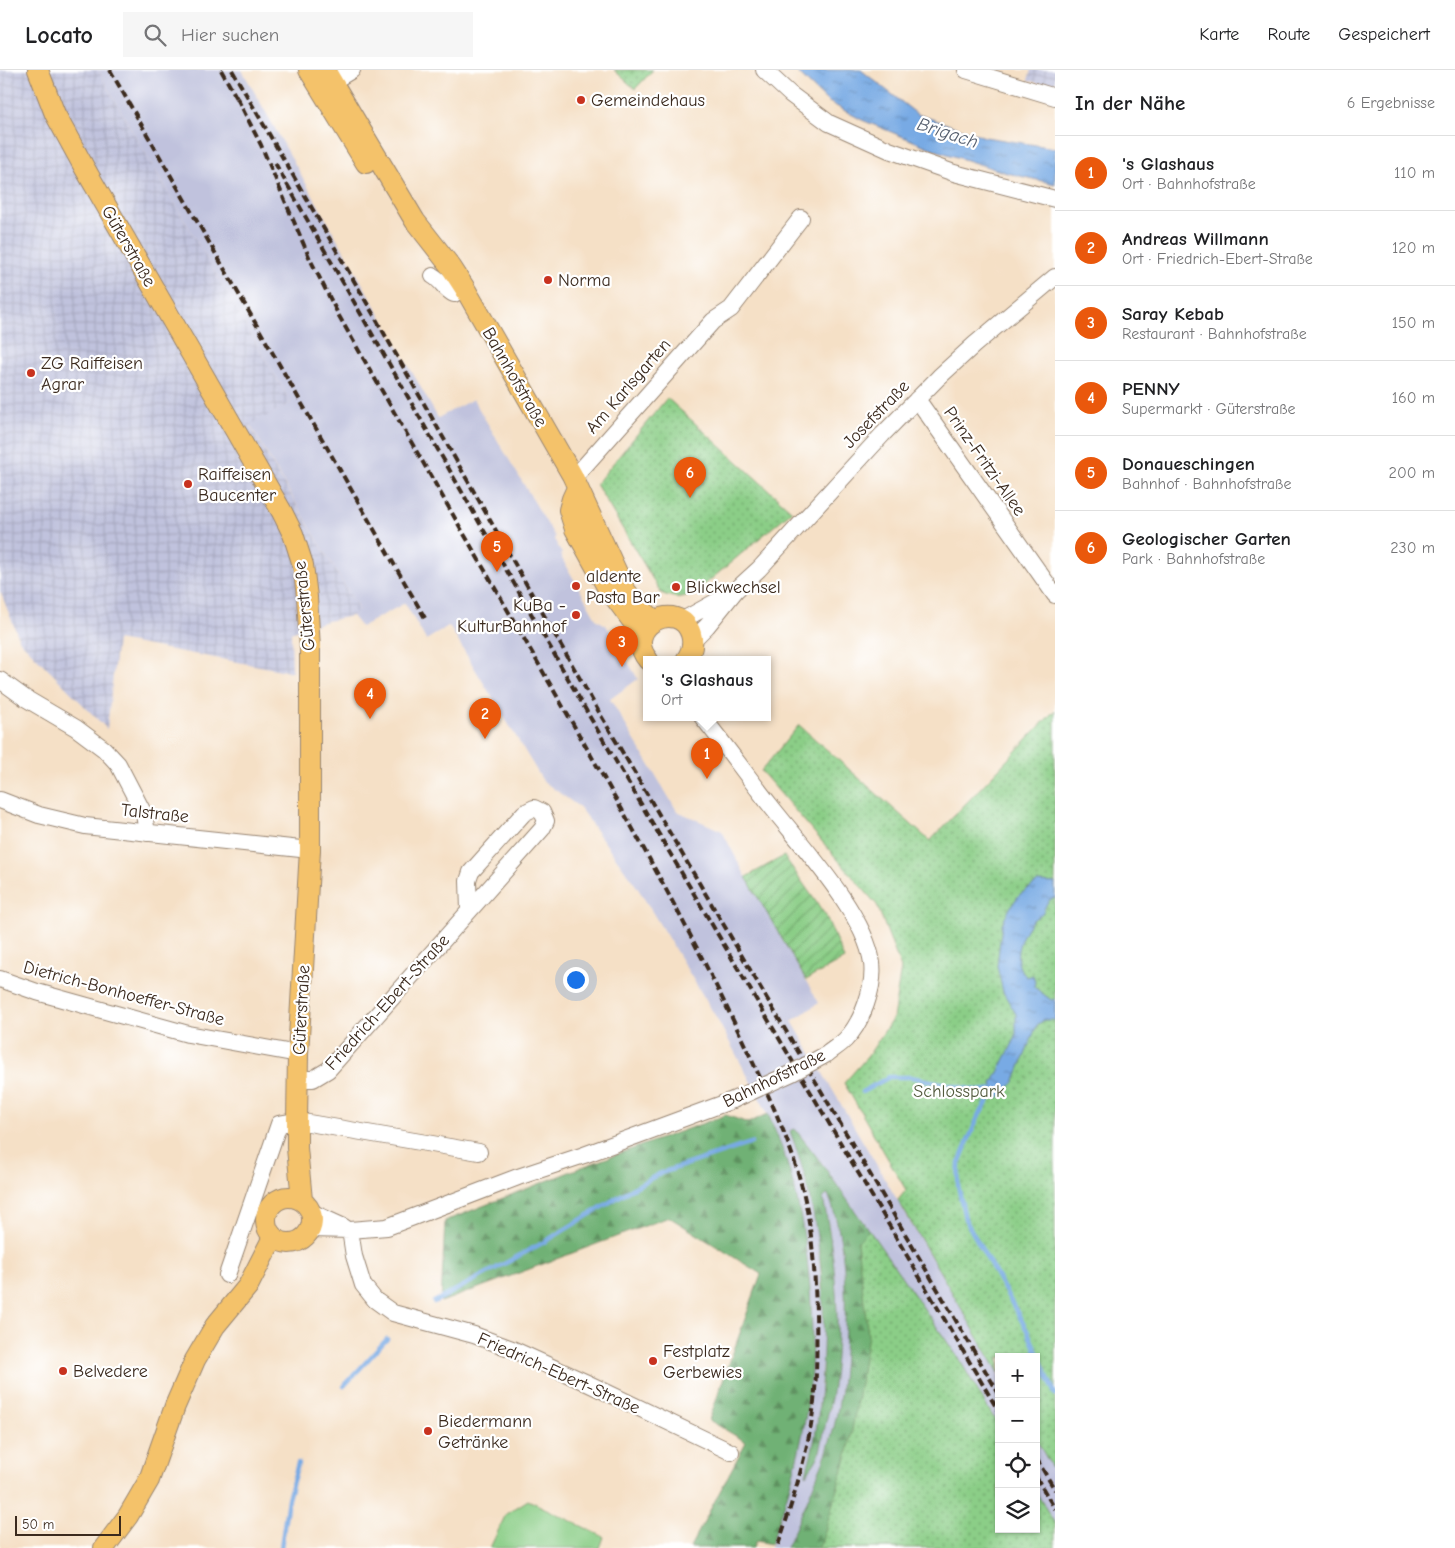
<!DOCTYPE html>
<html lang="de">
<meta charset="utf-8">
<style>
:root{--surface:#fff;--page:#f6f6f6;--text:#202124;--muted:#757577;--line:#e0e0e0;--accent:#ea580c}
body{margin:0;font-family:"Comic Neue",sans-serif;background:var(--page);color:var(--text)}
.controls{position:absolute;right:15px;bottom:15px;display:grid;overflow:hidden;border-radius:0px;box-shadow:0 1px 4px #0004}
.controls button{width:45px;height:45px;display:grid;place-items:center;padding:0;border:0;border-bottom:1px solid var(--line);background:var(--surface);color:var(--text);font:25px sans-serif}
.scale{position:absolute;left:15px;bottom:12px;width:106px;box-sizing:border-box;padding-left:5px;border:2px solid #3b2a1e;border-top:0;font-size:14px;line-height:18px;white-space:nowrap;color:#3b2a1e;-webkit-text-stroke:4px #fff;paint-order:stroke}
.you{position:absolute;left:575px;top:909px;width:18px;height:18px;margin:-12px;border:4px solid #fff;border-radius:50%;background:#1a73e8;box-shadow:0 0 0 8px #1a73e833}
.badge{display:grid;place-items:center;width:32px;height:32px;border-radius:50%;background:var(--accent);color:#fff;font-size:16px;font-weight:700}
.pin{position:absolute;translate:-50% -41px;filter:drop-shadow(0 1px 2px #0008)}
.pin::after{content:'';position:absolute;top:26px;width:18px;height:15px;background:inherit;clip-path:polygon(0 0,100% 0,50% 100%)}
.popup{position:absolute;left:643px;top:586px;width:128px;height:65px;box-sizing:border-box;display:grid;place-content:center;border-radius:0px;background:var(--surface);filter:drop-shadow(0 1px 4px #0005);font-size:16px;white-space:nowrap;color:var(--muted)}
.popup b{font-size:19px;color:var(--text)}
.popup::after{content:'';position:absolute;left:50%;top:100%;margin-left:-10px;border:10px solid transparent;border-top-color:var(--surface)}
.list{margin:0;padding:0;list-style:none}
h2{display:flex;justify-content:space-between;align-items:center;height:65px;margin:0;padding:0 20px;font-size:21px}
h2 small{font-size:16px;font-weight:400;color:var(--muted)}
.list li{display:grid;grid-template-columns:32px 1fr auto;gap:15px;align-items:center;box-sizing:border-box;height:75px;padding:0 20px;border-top:1px solid var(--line)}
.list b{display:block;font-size:19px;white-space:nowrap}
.list p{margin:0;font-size:16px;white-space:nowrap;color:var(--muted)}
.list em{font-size:16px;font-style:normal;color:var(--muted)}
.icon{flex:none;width:28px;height:28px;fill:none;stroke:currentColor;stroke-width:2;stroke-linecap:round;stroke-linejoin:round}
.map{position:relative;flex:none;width:1055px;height:1478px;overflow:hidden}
header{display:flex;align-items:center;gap:30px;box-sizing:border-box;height:70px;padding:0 25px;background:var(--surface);border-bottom:1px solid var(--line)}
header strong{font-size:24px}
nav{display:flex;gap:28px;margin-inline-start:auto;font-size:18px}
.search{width:350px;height:45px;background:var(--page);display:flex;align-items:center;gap:12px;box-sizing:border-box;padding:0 18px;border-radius:0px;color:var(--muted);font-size:19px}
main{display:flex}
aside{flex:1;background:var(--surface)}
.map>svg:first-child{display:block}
</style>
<header>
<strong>Locato</strong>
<div class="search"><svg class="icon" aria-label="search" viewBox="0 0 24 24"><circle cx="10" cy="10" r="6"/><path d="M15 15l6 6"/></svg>Hier suchen</div>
<nav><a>Karte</a><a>Route</a><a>Gespeichert</a></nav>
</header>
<main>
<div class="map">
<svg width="1055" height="1478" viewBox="0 0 1055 1478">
<defs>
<pattern id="industrial-grid" width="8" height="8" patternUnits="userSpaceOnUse" patternTransform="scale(1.25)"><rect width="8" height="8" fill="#c0c2dd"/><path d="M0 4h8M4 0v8" fill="none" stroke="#a6a7bd"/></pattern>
<pattern id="forest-firs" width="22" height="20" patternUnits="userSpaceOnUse" patternTransform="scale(1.25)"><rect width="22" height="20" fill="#70b174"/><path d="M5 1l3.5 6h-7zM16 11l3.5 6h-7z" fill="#5d905f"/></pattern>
<pattern id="park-dots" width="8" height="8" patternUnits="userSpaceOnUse" patternTransform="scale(1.25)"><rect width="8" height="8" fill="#8bce87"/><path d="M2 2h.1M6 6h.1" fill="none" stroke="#73a76e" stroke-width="1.8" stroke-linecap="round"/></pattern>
<pattern id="garden-furrows" width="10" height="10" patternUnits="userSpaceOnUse" patternTransform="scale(1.25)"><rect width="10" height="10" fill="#8bce87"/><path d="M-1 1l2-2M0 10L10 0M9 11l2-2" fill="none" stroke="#73a76e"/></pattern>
<pattern id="water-ripples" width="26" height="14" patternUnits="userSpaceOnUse" patternTransform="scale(1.25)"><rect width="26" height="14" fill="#78aae4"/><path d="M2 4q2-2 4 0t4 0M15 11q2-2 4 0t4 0" fill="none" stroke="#648bb8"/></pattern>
</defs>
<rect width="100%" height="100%" fill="#fff"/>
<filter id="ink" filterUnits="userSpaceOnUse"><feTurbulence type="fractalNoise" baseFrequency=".02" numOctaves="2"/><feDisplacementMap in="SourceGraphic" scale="10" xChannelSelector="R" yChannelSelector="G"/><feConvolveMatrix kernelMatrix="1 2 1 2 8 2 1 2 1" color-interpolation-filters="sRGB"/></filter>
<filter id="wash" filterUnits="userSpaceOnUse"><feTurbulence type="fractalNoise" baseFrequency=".0096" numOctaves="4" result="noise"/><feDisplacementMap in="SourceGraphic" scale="20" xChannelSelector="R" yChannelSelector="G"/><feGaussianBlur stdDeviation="1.12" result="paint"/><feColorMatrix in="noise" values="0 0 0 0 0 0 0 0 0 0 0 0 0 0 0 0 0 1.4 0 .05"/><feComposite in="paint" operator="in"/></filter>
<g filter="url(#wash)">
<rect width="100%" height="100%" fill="#f5e0c6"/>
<path fill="url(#industrial-grid)" d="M0,0H99L108,19L291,333L250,356L359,540L352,546L327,551L291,562L292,602L117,570L107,659L20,571L0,521Z
M1031,0H1055V19L1028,10Z"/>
<path fill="#c0c2dd" d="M99,0H242L438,348L473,329L555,467L554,469L562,484L560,485L597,550L606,555L638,609L610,629L677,741L722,761L746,807L819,933L792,951L999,1303V1357L959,1289L820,1091L795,1059L790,1061L799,1085L811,1128L817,1165L823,1234V1281L820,1324L816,1362L807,1404L830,1337V1163L823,1128L829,1124L840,1163L844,1198L846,1236L844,1300L840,1332L830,1374L802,1444L786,1478H770L781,1446L803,1360L809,1323L812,1281L811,1236L807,1198L797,1131L785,1087L768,1044L716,947L637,817L579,737L543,711L449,556L426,570L405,533L361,557L352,546L359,540L250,355L291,333L108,19Z
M1036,1369L1055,1403V1454L1036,1422Z"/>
<path fill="#8bce87" stroke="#637c52" d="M528,1430L604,1467L600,1478H490L506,1444Z"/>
<path fill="url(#forest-firs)" stroke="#566e49" d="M768,1044C774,1058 780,1072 785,1087C808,1153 817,1253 809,1323C803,1375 788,1426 771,1474L756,1471L753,1478H690L746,1372L709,1350L761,1204L669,1147L441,1232L445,1151L582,1097L726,1045L748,1053Z
M795,1059L820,1091L959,1289L898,1478H786C798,1453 808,1429 818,1404C822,1394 827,1383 830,1372C841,1335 844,1298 845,1259C846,1214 845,1167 828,1124L823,1128C838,1200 844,1280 826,1352C823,1364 822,1379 817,1389C814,1395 809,1400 806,1405C809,1391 814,1376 816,1361C830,1261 826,1156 790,1061Z"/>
<path fill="url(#park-dots)" stroke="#637c52" d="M614,0H653L635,19Z
M667,328L792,441L697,521C683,528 677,530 661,523L596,414Z
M1055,640V1403L1036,1369V1287H999V1303L898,1130L906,1120L844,1013L868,986L893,948L901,898L877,835L761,701L799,655L930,771Z
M869,1160L959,1289L999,1357V1459H1036V1422L1055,1454V1478H818L822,1471L849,1378L868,1265L857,1172Z"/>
<path fill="url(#garden-furrows)" stroke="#637c52" d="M784,786L826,846L844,889L806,910L746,807Z"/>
<path fill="url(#water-ripples)" stroke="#5a6a81" d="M795,0H861L917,44L985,67L1055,78V114L1007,103L938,81L862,50L827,31Z
M1038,812L1055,813V828C1047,829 1046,836 1043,842C1040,846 1034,848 1031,852C1019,868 1010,893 1027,907L1033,905L1035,911L1034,917L1051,930L1055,929V950H1044L1037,955L1014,1012L998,1028L992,1014L1016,967V944L1003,922L997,896L1002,854L1010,838L1019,825Z"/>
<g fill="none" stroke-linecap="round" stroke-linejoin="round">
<path stroke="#78aae4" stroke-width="4.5" d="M997,1017L978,1047L959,1093L958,1115L965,1149L1028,1262L1055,1324
M862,1022L889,1007H911L979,1021L995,1019
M434,1232L546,1171L633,1118L661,1103L751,1073
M344,1316L387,1269
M281,1478L288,1429L298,1393"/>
</g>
</g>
<g filter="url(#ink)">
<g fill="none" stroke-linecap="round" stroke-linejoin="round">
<defs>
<path id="minor" d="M764,0L790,24L829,53L889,80L954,103L1055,129
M966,0L1055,27
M322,18L352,0
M433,206C442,211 445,220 454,224
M917,329L1055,525
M572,405L580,401L713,251L731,239L801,148
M681,551L726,526
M693,570L707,556L736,520L759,499L883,364L939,307L974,275L1055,207
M0,610L25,628L76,658L104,679L118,694L144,744L147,763
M703,648C726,676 747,706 770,735C801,775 865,843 872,893C875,917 862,953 845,970C840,975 833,979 827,984
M0,730L39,745L85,756L310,780
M0,909L37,922L188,964L298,984
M298,1009H313L328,1000L542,759L546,751L542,742L534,738L524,743L471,802L468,811L469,840
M311,1142L344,1157
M311,1159L350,1160L387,1157L518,1107L584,1085L733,1030
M350,1160L354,1186L363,1215L375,1230L393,1243L474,1265L512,1279L587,1313L731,1382
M227,1205L279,1054L297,1051L479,1082"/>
<path id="major" d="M38,0L55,44L84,97L282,442L293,464L303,495L307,527L310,579V780L298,984L297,1051V1078L302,1130
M309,0L366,93
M325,0L415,151L451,197L464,217L572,405L625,520L636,534L654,550
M577,418L572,429L569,440L575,459L607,517L642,564
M648,590C621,557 679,527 691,564C694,574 692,582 686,590
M266 1150a23 23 0 1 1 46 0a23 23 0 1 1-46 0Z
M104,1478L128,1446L149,1410L175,1336L195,1290L215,1256L248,1216L273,1167"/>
</defs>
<use href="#minor" stroke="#988572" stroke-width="18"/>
<use href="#major" stroke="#988572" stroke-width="22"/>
<use href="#minor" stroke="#fff" stroke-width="16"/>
<use href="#major" stroke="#f4c26a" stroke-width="20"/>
<path stroke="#3b2a1e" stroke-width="4" stroke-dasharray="8 4" stroke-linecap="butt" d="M110,0L425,548
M221,0L239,32
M232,0L368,235L600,644L999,1324
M237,28L261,75L310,189L339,246L624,743C668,822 711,902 749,984C771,1031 794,1079 805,1130C813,1168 815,1205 816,1243C817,1282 817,1322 810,1361C802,1401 790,1440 777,1478
M275,93L591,649L999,1342
M1036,1388L1055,1420
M1036,1407L1055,1439"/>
<defs>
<path id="minor-bridge" d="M733,1030L792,1003L827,984"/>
</defs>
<use href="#minor-bridge" stroke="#988572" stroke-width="18" stroke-linecap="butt"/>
<use href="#minor-bridge" stroke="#fff" stroke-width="16"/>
</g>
</g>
<g fill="#c8321e" stroke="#fff" stroke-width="2">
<circle cx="581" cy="30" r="5"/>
<circle cx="548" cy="210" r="5"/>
<circle cx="31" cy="303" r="5"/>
<circle cx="188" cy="414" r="5"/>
<circle cx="576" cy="516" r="5"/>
<circle cx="676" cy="517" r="5"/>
<circle cx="576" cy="545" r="5"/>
<circle cx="653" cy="1291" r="5"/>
<circle cx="63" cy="1301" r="5"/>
<circle cx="428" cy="1361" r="5"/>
</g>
<g text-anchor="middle" stroke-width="4.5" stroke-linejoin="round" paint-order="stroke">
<g font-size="18" fill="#3b2a1e" stroke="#fff" text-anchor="start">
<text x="591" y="36">Gemeindehaus</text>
<text x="558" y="216">Norma</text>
<text x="41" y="299">ZG Raiffeisen<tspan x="41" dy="21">Agrar</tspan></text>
<text x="198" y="410">Raiffeisen<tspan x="198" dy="21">Baucenter</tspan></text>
<text x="586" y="512">aldente<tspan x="586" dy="21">Pasta Bar</tspan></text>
<text x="686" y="523">Blickwechsel</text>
<text x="566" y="541" text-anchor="end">KuBa -<tspan x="566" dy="21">KulturBahnhof</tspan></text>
<text x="663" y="1287">Festplatz<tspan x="663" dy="21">Gerbewies</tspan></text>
<text x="73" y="1307">Belvedere</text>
<text x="438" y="1357">Biedermann<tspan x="438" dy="21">Getränke</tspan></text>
</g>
<g font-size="18" fill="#3b2a1e" stroke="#fff">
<text transform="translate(129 176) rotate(60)" y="6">Güterstraße</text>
<text transform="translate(515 307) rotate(60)" y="6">Bahnhofstraße</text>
<text transform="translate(628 316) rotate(-49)" y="6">Am Karlsgarten</text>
<text transform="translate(876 344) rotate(-46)" y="6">Josefstraße</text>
<text transform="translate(985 391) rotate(55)" y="6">Prinz-Fritzi-Allee</text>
<text transform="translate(304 536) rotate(-96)" y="6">Güterstraße</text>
<text transform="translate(155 743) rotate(6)" y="6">Talstraße</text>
<text transform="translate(124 923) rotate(15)" y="6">Dietrich-Bonhoeffer-Straße</text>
<text transform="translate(387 932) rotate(-48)" y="6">Friedrich-Ebert-Straße</text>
<text transform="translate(301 940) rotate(-87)" y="6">Güterstraße</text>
<text transform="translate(774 1008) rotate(-26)" y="6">Bahnhofstraße</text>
<text transform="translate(559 1303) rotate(24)" y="6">Friedrich-Ebert-Straße</text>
</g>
<g font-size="18" fill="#535b3e" stroke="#fff">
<text x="959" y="1027">Schlosspark</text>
</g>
<g font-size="19" font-style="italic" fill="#535d6d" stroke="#fff">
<text transform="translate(948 62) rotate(18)" y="7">Brigach</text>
</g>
</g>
</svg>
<div class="controls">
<button>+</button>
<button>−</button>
<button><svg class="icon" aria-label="locate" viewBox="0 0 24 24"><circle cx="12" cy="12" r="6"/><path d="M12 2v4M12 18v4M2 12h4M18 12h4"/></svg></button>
<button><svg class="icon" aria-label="layers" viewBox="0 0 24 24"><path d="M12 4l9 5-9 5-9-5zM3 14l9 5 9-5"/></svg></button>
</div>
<div class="scale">50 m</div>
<div class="you"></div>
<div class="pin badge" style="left:707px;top:709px">1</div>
<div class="popup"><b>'s Glashaus</b>Ort</div>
<div class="pin badge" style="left:485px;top:669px">2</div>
<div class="pin badge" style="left:622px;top:597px">3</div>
<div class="pin badge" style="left:370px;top:649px">4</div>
<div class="pin badge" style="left:497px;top:502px">5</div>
<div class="pin badge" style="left:690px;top:428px">6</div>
</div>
<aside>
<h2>In der Nähe<small>6 Ergebnisse</small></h2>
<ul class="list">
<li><span class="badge">1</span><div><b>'s Glashaus</b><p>Ort · Bahnhofstraße</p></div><em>110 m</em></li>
<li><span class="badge">2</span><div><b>Andreas Willmann</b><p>Ort · Friedrich-Ebert-Straße</p></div><em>120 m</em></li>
<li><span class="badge">3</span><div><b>Saray Kebab</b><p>Restaurant · Bahnhofstraße</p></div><em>150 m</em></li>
<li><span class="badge">4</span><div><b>PENNY</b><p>Supermarkt · Güterstraße</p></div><em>160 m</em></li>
<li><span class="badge">5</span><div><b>Donaueschingen</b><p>Bahnhof · Bahnhofstraße</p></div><em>200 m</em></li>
<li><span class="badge">6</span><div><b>Geologischer Garten</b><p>Park · Bahnhofstraße</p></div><em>230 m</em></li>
</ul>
</aside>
</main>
